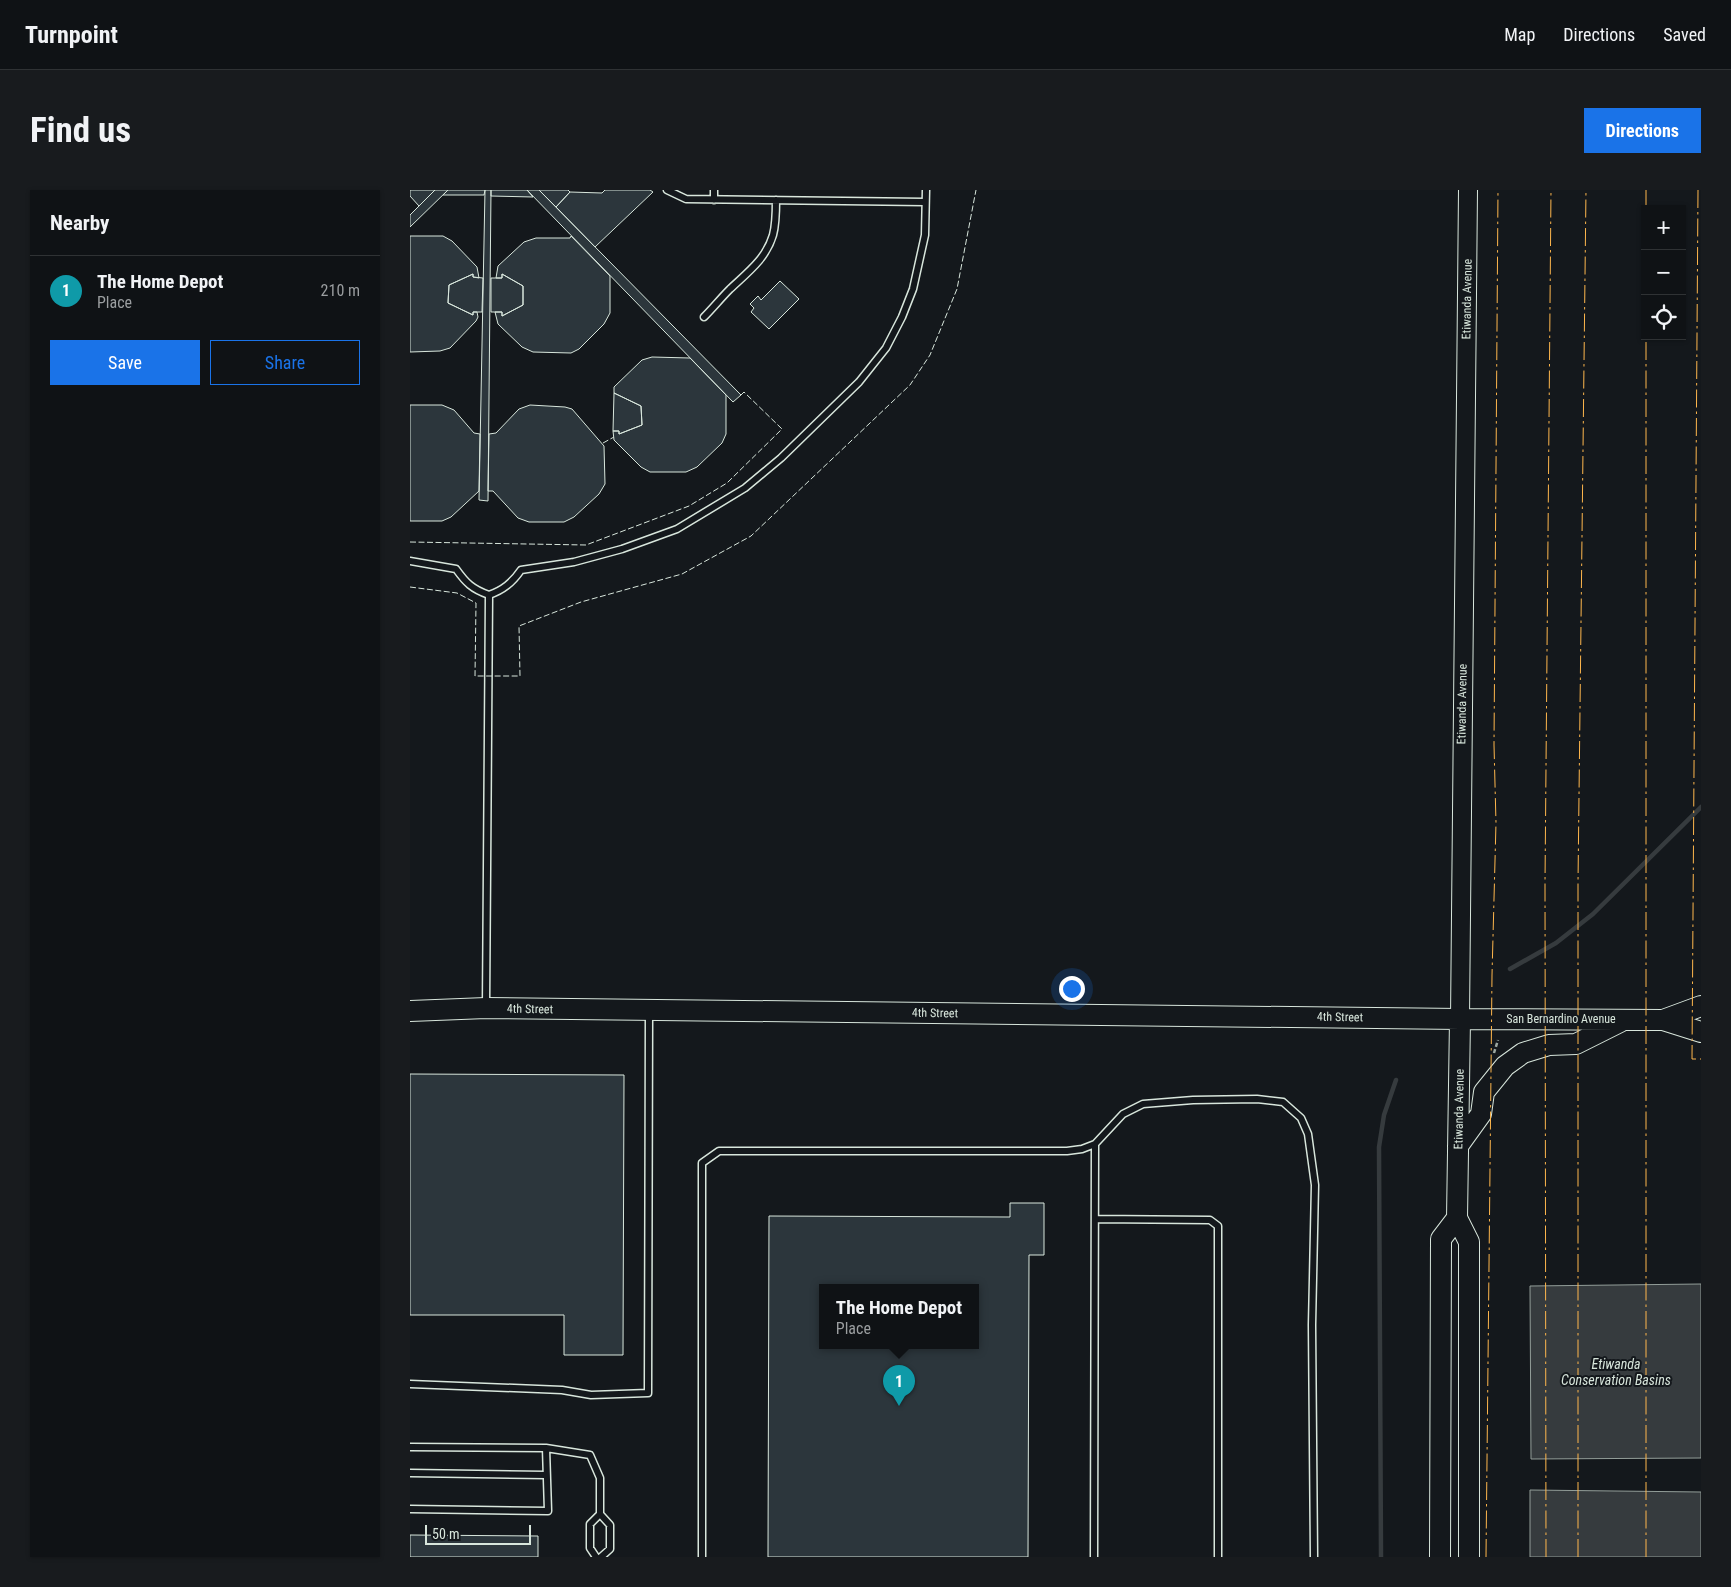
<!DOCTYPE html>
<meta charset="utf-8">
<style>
:root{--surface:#0f1215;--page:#181b1e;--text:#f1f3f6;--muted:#9b9ea0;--line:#2f3234;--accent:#1a73e8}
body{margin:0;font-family:"Roboto Condensed",sans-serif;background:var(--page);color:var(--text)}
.controls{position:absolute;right:15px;top:15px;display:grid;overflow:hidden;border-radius:0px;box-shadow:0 1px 4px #0004}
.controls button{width:45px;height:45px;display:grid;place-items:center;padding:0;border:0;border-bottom:1px solid var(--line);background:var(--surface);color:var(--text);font:25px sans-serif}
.scale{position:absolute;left:15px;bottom:12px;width:106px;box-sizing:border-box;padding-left:5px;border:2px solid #d8e6dc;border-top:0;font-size:14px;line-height:18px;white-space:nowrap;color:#d8e6dc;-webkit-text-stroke:4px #14181c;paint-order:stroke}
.you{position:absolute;left:661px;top:798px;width:18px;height:18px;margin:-12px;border:4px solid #fff;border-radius:50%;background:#1a73e8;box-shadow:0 0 0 8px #1a73e833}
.badge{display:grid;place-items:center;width:32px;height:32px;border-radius:50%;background:var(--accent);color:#fff;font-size:16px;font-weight:700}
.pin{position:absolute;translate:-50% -41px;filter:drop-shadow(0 1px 2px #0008)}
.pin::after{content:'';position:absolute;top:26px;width:18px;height:15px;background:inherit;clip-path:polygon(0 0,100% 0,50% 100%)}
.popup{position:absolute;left:409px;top:1094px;width:160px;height:65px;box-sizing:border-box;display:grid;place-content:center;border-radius:0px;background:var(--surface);filter:drop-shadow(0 1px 4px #0005);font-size:16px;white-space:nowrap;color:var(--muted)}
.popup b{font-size:19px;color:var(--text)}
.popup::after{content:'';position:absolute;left:50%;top:100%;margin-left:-10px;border:10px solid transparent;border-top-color:var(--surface)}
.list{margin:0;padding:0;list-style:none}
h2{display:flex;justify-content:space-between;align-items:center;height:65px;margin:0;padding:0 20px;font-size:21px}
h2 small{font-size:16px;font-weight:400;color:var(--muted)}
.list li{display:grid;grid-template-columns:32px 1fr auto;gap:15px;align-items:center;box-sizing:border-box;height:70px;padding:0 20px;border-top:1px solid var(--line)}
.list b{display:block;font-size:19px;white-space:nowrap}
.list p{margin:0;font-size:16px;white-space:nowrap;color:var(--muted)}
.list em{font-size:16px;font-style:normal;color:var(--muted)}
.actions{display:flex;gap:10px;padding:15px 20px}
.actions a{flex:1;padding:11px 0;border:1px solid var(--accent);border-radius:0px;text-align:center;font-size:18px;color:var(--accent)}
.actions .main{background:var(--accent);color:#fff}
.icon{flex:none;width:28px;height:28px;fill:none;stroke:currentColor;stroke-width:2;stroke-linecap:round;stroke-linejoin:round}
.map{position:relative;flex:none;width:1291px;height:1367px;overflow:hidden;border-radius:0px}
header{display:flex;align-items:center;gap:30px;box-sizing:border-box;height:70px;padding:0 25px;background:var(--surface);border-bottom:1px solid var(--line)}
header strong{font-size:24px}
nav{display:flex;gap:28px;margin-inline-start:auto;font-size:18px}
.intro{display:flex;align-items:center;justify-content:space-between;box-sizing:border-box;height:120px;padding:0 30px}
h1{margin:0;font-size:35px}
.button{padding:12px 22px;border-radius:0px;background:var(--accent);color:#fff;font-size:18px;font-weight:700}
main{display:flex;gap:30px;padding:0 30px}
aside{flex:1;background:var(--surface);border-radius:0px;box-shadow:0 1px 4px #0004}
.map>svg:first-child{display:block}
</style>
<header>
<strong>Turnpoint</strong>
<nav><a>Map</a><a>Directions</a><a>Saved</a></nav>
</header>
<div class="intro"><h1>Find us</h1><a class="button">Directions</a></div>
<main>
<aside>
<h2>Nearby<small></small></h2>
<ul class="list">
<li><span class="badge" style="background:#0f9aa8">1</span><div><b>The Home Depot</b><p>Place</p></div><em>210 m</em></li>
</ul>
<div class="actions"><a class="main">Save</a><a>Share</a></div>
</aside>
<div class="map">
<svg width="1291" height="1367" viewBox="0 0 1291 1367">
<rect width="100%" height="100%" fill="#14181c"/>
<path fill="#363b3e" stroke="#939e99" d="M1291,1094V1268L1121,1269L1120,1096Z
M1120,1300L1291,1302V1367H1120Z"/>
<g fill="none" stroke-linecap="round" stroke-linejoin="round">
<path stroke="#363b3e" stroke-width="4.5" d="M1100,779L1146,753L1183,724L1291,617
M971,1367L969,957L974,925L986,890"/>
</g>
<path fill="#2c363c" stroke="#d8e6dc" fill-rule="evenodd" d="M0,0H25L9,16L0,6Z
M25,0H38L0,37V25Z
M38,0H75L74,5H33Z
M75,0H81L78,311L69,310Z
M81,0H117L123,7L81,6Z
M117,0H129L331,205L323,212Z
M129,0H158L160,2L146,17Z
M195,0H240L243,2L185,57L146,17L160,2L192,3Z
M0,46H33L42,51L67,77L69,88L63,87V84L39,95L38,113L63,125V122H67L68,127L66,131L40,158L30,161L0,162Z
M161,46L200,86V123L194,134L169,159L161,163L123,162L112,157L88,134L85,122H92V126L113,115V96L92,84V88H86L88,76L114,52L126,48H160Z
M63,84V87L73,88L72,122H63V125L38,113L39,95Z
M92,84L113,96V115L92,126V122H81V88H92Z
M370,91L389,109L359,139L341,122L344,118L340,114L348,106L351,110Z
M242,167L280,168L316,205V244L312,253L287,277L276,282H240L231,277L204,250L203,241H209V244L232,235L231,216L204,203V197L232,170Z
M204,203L231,216L232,235L209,244V241H203Z
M0,215H32L44,220L64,243L70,244L69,301L41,327L32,331H0Z
M120,215L155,217L162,219L194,256L195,294L189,304L164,327L154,332H119L108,328L83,301H78L79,244L86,243L109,219Z
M0,884L214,885L213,1165H154V1125H0Z
M600,1013H634V1065H619L618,1367H358L359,1026L600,1027ZM413,1097H565V1155H413Z
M0,1345L128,1346V1367H0Z"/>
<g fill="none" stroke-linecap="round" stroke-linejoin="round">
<defs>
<path id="lane" d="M257,0L276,9L515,12
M304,10V0
M294,127C303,118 311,108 320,99C337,83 356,69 363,45C366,34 366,22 366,10
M0,371L46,379C56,393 62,399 79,405C93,400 102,393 111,380L164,372L212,359L267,339L335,298L371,268L449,192L476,158L492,127L503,99L515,45L516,0
M76,816L79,405
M685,1029L800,1030L808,1036V1367
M0,1194L152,1200L181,1205L238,1203L239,823
M0,1257L136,1258L180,1265L190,1288V1324L200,1335V1359L191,1367
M0,1283L136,1285
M0,1319L138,1321L136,1258
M186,1367L180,1358V1334L190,1324
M292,1367V973L309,961H657L672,959L685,954L713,924L733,914L783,910L847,909L873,912L891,928L898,944L905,995L902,1135L904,1367
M684,1367L685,954"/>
<path id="secondary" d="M1050,829L1058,0"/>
<path id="primary" d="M0,821L76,818L1050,829L1253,830L1291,842
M1050,829L1047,1028L1059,1052V1367
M1253,830L1291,816
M1048,956L1071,924L1074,902L1095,876L1113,863L1139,855L1166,854L1210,832
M1030,1367L1031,1049L1047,1028"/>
</defs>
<use href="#lane" stroke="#d8e6dc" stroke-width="9"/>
<use href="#secondary" stroke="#d8e6dc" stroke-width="20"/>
<use href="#primary" stroke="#d8e6dc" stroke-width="22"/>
<path stroke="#9da8a2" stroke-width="2.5" stroke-dasharray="4 2.5" stroke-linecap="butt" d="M1084,863L1088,850"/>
<use href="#lane" stroke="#14181c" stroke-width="6"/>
<use href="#secondary" stroke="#14181c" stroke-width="18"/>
<use href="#primary" stroke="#14181c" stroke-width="20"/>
<path stroke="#d8e6dc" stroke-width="1" stroke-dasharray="6 2.5" stroke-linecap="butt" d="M193,253L204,247
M0,352L176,355L279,316L317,293L372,239L334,202L331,205
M0,397L47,403L66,413L65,486H110L109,436L171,412L272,384L341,346L500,195L520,165L547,99L566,0"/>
<path stroke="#ffb74d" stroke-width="1" stroke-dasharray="18 4 2.5 4" stroke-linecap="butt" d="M1236,0V19
M1288,0L1282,869H1291
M1076,1367L1082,785L1086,633L1084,555L1088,0
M1136,1367L1135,693L1141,0
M1168,1367V693L1176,0
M1236,1367V146"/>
</g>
<g text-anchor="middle" stroke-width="4" stroke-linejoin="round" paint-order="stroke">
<g font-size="12" fill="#d8e6dc" stroke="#14181c">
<text transform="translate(1057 109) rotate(-89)" y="4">Etiwanda Avenue</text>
<text transform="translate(1052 514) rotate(-89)" y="4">Etiwanda Avenue</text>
<text transform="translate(120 819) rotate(1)" y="4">4th Street</text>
<text transform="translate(525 823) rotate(1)" y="4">4th Street</text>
<text transform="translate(930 827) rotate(1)" y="4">4th Street</text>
<text x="1151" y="833">San Bernardino Avenue</text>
<text transform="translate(1049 919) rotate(-89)" y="4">Etiwanda Avenue</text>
</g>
<g font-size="14" font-style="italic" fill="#d8e6dc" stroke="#14181c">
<text x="1206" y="1179">Etiwanda<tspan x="1206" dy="16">Conservation Basins</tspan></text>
</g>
</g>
</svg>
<div class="controls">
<button>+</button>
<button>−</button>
<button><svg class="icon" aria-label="locate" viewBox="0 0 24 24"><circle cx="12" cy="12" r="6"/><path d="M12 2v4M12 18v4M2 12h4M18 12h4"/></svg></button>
</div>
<div class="scale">50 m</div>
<div class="you"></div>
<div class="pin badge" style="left:489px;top:1216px;background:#0f9aa8">1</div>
<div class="popup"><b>The Home Depot</b>Place</div>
</div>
</main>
